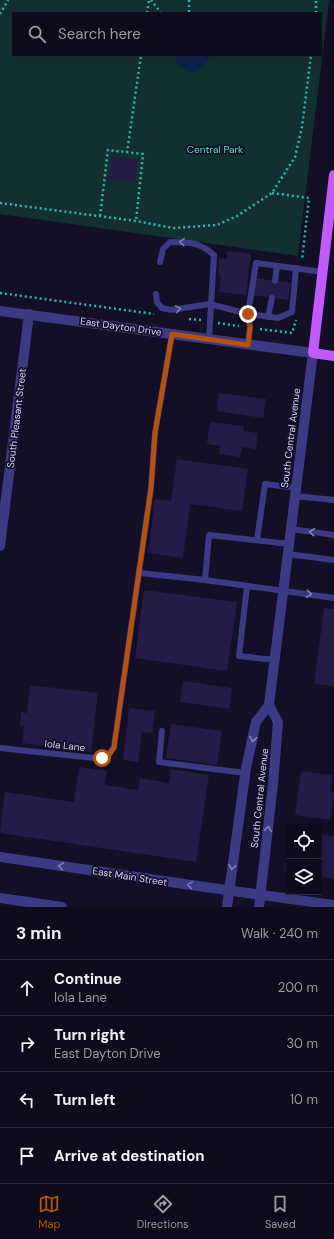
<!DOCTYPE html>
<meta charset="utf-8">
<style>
:root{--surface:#0e0b1c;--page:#1c1929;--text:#f1f3f6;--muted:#9b9ba3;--line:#2e2b3b;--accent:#b45309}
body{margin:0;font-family:"DM Sans",sans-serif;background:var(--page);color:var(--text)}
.controls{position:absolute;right:12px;bottom:12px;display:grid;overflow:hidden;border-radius:0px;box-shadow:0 4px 16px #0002}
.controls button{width:36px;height:36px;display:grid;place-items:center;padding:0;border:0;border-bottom:1px solid var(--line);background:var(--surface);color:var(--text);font:20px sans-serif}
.stop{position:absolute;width:12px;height:12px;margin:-9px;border:3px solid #b45309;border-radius:50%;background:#fff}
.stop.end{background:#b45309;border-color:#fff;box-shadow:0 1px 4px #0008}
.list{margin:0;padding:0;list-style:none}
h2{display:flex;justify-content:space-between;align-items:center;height:52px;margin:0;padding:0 16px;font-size:17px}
h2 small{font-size:13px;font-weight:400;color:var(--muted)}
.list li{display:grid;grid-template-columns:26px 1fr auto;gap:12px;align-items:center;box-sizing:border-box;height:56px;padding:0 16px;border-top:1px solid var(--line)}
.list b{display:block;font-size:15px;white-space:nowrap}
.list p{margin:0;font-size:13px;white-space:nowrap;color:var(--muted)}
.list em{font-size:13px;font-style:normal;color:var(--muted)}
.icon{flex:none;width:22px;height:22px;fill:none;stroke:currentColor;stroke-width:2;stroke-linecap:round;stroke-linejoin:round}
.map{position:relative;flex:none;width:334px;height:907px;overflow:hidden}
.search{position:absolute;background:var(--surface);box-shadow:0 4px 16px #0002;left:12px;right:12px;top:12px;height:44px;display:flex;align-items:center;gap:10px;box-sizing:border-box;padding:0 14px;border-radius:0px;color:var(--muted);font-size:15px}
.sheet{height:276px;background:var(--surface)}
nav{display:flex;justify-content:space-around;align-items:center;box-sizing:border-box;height:56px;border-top:1px solid var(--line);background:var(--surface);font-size:11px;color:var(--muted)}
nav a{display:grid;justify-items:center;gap:2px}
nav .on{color:var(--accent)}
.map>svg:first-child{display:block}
</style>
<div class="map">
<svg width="334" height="907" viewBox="0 0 334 907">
<rect width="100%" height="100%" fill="#130f26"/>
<path fill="#12302f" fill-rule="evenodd" d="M0,0H329L298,256L0,214ZM13,13H321V55H13Z"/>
<path fill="#0c2248" d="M176,55H208L209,59C198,74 192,77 177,64Z"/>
<path fill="#241b47" d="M111,156L138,160L135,182L108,179Z
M227,251L251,254L246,295L219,292L221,276L218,275L220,258L227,259Z
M256,278L291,283L288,300L253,295Z
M219,393L266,399L263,418L217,411Z
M210,422L244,426L243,431L258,433L256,449L242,447L240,457L219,454L220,446L207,444Z
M177,459L248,469L242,511L190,504L183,558L148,553L155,499L171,501Z
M144,590L237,602L227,671L135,658Z
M324,608L334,609V686L314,684Z
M183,681L232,688L229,709L180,702Z
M30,685L98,693L91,752L22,743L24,726H20L21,712L27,713Z
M129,708L155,711L152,733L142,732L138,762L123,760Z
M171,724L222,731L217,765L166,758Z
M79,767L107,771L105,785L138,790L140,778L169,783L171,769L209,775L196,862L0,833L5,792L74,802Z
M301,771L332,775L330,792H334L330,820L295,815Z
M319,834L334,836V879L319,876Z
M288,847H289V871H284Z"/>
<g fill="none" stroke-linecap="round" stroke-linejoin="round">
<path stroke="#2fb8b0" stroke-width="2.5" stroke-dasharray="2 3" stroke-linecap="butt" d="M151,0L161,13
M189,0V13
M147,13L149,0
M316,13V0
M0,14L8,0
M127,153L141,55
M272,193L309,198L302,260
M0,203L136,221L173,228L217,225L237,216L272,193L295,157L302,127L311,55
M100,216L108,150L143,154L136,221
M0,293L154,314
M189,319L202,320
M218,323L239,326
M260,329L292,333L296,320"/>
<path stroke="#3d3a85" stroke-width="6" d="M160,262L163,249L170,242C190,243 198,241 214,255L209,339
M275,281L277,266
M156,294L157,302L162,308L171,310L210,304L248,314L278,318L292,312L296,268
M268,317L272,298
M248,345L250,327L248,314L256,263L323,272
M295,496L334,500
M291,529L334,535
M257,540L265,484L296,488
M289,544L209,535L205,580L334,598
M288,554L334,560
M140,573L205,580
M247,586L239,656L275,660
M162,731L159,762L245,773
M0,748L94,758C104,757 109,755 114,747L151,488L155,433L172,334"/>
<path stroke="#3d3a85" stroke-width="10" d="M0,546L29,314"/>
<path stroke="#3d3a85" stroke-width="10" d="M0,311L313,353L269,705L256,722L246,768L227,907
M0,857L205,887L334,905
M0,898L62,907
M259,907L273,784L278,722L269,705"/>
<path stroke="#c25bff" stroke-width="10" d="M334,175L313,353L334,356"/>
</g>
<defs><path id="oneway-chevron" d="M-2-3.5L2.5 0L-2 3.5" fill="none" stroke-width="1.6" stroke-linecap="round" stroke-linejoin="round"/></defs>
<g stroke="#837fbc">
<use href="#oneway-chevron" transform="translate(182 242) rotate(-178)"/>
<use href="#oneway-chevron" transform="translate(178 309) rotate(-8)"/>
<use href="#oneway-chevron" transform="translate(312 532) rotate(-173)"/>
<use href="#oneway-chevron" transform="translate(309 594) rotate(7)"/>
<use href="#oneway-chevron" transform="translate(253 739) rotate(100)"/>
<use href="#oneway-chevron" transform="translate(268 829) rotate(-83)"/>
<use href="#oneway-chevron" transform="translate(61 866) rotate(-171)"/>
<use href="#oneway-chevron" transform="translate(232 867) rotate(99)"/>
<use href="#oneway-chevron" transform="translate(190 885) rotate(-171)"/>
</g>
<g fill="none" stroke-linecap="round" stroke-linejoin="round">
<path stroke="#b45309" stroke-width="5" d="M102,758L110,754L114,747L151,488L155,433L172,334L248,345L250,327L248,314"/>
</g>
<g text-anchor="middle" stroke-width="3.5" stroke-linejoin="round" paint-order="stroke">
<g font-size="10" fill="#5fe0c0" stroke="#130f26">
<text x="215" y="153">Central Park</text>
</g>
<g font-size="10" fill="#d9d4ff" stroke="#130f26">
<text transform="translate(121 326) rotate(8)" y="4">East Dayton Drive</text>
<text transform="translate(16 418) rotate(-83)" y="4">South Pleasant Street</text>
<text transform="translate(290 438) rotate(-83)" y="4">South Central Avenue</text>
<text transform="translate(65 745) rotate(6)" y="4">Iola Lane</text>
<text transform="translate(259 798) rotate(-84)" y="4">South Central Avenue</text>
<text transform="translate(130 876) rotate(9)" y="4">East Main Street</text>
</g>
</g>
</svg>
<div class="controls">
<button><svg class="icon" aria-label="locate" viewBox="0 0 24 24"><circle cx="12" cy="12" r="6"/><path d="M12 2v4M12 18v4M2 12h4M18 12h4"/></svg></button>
<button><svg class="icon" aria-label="layers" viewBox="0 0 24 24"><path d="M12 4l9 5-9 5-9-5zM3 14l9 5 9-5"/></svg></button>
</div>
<div class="stop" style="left:102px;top:758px"></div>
<div class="stop end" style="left:248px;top:314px"></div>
<div class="search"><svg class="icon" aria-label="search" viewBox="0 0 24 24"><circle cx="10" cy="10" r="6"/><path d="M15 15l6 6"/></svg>Search here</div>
</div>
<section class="sheet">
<h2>3 min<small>Walk · 240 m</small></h2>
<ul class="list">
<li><svg class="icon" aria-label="ahead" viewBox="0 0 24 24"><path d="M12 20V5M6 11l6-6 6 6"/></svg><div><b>Continue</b><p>Iola Lane</p></div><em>200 m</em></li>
<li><svg class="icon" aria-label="right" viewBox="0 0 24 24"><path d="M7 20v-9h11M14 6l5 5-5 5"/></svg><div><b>Turn right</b><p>East Dayton Drive</p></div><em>30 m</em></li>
<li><svg class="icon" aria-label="left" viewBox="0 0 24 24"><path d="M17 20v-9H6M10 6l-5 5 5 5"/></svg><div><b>Turn left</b></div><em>10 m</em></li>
<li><svg class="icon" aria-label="arrive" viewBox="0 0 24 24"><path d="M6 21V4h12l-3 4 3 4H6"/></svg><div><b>Arrive at destination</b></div></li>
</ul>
</section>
<nav>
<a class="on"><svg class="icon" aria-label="map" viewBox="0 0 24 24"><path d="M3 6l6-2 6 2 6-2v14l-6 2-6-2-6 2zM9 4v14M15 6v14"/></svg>Map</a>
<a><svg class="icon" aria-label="directions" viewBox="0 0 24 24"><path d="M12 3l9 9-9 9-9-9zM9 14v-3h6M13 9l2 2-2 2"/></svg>Directions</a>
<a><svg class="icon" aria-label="saved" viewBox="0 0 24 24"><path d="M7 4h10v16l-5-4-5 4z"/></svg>Saved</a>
</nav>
